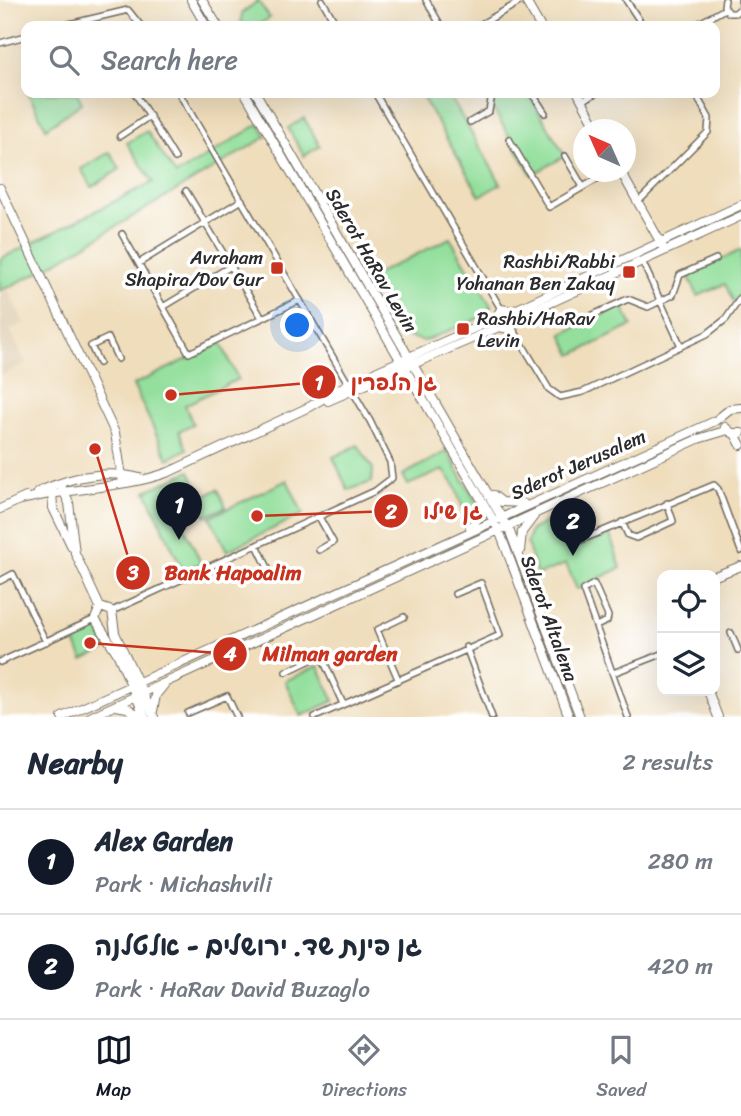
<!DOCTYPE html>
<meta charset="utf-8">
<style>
:root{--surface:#fff;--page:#f6f6f7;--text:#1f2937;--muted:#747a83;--line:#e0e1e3;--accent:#111827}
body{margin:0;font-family:Sriracha,"Playpen Sans Hebrew",sans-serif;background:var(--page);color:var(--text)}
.controls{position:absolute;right:21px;bottom:21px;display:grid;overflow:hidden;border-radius:14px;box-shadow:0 7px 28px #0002}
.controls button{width:63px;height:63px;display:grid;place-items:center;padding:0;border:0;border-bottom:2px solid var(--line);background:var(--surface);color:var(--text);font:35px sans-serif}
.compass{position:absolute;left:573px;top:119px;width:63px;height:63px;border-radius:50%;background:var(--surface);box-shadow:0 7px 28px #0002;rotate:315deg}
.you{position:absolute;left:298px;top:326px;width:24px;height:24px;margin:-18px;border:5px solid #fff;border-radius:50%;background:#1a73e8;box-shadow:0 0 0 10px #1a73e833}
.badge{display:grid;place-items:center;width:46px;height:46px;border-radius:50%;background:var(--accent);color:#fff;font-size:23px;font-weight:700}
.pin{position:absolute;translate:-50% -58px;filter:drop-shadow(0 2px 4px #0008)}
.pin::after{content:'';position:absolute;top:37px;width:24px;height:21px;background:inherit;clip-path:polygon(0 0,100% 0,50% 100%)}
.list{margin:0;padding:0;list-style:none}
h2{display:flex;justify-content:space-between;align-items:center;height:91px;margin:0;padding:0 28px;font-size:30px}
h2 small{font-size:23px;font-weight:400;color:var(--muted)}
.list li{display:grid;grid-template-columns:46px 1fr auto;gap:21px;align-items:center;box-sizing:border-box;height:105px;padding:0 28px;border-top:2px solid var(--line)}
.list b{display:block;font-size:26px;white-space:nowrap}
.list p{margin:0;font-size:23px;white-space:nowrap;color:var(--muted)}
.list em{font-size:23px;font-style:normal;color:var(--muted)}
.icon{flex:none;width:38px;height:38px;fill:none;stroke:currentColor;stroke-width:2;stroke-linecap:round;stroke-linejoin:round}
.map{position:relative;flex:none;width:741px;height:717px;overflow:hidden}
.search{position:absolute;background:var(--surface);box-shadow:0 7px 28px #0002;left:21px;right:21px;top:21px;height:77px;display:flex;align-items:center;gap:18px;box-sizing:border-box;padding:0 24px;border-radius:14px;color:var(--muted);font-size:26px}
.sheet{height:301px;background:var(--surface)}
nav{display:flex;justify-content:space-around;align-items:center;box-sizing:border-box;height:98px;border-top:2px solid var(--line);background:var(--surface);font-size:19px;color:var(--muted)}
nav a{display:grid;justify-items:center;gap:4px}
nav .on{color:var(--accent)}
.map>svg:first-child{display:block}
</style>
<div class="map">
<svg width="741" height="717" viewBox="0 0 741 717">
<rect width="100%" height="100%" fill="#fff"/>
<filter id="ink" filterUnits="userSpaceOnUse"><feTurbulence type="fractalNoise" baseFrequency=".0143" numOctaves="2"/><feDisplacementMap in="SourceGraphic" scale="14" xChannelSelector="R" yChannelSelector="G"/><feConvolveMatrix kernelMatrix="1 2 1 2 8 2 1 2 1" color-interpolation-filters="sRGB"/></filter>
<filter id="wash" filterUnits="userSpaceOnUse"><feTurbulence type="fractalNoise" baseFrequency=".00686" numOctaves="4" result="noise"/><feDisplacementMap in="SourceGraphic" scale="28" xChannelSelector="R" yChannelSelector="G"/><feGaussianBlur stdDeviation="1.57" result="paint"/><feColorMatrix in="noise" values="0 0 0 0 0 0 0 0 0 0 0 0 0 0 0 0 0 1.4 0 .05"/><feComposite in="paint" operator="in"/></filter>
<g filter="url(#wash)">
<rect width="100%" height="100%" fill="#efddbb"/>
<path fill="#dfceb1" d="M8,290L24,323L10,330L26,363L0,376V294Z"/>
<path fill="#93df9b" stroke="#5f8563" stroke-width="2" d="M258,1L270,18L256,26L241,24L242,13Z
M28,93H77L82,103L46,128Z
M420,93H448L501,184L480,196Z
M511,93H528L565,156L532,175L491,105Z
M304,118L320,146L304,156L288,128Z
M259,124L266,137L43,270L0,291V259L153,182L127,143L147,131L176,175Z
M110,152L120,169L92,187L81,169Z
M450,238L491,306L487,315L424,341L405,336L368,278Z
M741,250V293L734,303L725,284L698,296L688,275Z
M622,305L632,326L572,355L562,334Z
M221,343L238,379L185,405L193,424L179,431L187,449L168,459L133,385Z
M358,445L373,469L372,482L348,490L333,457Z
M447,451L479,507L466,517L454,484L443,470L408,485L403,475Z
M190,471L202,497L218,489L226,507L206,516L199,501L177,511L201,563L183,571L146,491Z
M287,480L303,514L227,551L210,517Z
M569,510L586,542L609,532L621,568L577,589L566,564L537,575L527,543L531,530Z
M92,629L99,632L107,649L83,660L73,637Z
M318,666L334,701L301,716L285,681Z"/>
</g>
<g filter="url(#ink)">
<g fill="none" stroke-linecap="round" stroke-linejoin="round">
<defs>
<path id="street" d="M322,0L337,26
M426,0L441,26
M626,0L643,26
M725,0L724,6L729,13H735L741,8
M741,0V1
M61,26L128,10L141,26
M478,26L523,0
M694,26L725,9
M0,43L26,36
M135,93L175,158
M375,93L501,309
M532,93L545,113
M582,101L596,93
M470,122L489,111L491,100L487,93
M120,136L150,116
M509,139L549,207L609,172
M565,156L583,187
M186,191L262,318
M638,202L708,132L709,118L695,93
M122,234L189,353L300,300
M642,261L681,346
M139,263L242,200
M163,307L231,266
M593,315L628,299L648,307L673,295L680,275L716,259
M512,327L549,389L560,397L583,392L707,334L726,319L741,297
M99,363L91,346L108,338L118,359
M622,522L628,535L636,538L673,521L667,503
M581,540L714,485L718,489L741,551
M319,550L333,542L319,517
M251,578L268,568L257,545
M0,581L13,574L46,642
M112,611L375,491L392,478L390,462L370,421L179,93
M596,626L607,621L608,616L594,584L583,590L628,717
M731,633L738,650
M466,647L492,717
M0,662L95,619
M286,672L321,655L343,704
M613,673L662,654
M398,679L377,630L404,617
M188,713L227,696L237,717
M315,717L500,635L481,583L455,594"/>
<path id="secondary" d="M191,0L206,26
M202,0L218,26
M525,0L540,26
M245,93L499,530L569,717
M256,93L510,532L580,717
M578,93L598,130
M621,172L662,245
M0,188L115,433L123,483
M513,311L741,205
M517,318L741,216
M495,319L501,309L513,311
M499,327L509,329L517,318
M328,401L499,327
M725,427L732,433H741
M735,434L741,445
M62,488L69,503L75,553L100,607
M52,489L53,508L72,547
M38,492C70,477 105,469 140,478
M493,495L502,502L523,503
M21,500C70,487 123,489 169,472L309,407L348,384L495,319
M0,509L26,497
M470,527L482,514L481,503
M520,551L522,532L534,516
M715,576L741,566
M100,607L112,611L115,633L154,717
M100,607L95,619L117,653L145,717
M708,691L718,717
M116,706L127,708L142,717
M153,711L156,695L164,685
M62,717L715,421L730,409L741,408
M90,717L698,439L728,430"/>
</defs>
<use href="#street" stroke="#70695d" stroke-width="8"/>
<use href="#secondary" stroke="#70695d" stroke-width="10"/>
<use href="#street" stroke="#fff" stroke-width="5"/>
<use href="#secondary" stroke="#fff" stroke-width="8"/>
</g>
</g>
<g fill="#c8321e" stroke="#fff" stroke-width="2.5">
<rect x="270" y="261" width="14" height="14" rx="3.5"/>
<rect x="622" y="265" width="14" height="14" rx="3.5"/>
<rect x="456" y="322" width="14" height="14" rx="3.5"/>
</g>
<g text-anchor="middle" stroke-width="7" stroke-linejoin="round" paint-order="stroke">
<g font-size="19" fill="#2b2b2b" stroke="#fff" text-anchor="end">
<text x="263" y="264">Avraham<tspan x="263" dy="22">Shapira/Dov Gur</tspan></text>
<text x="615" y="268">Rashbi/Rabbi<tspan x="615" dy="22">Yohanan Ben Zakay</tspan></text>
<text x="477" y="325" text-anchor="start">Rashbi/HaRav<tspan x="477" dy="22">Levin</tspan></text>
</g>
<g font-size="19" fill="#2b2b2b" stroke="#fff">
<text transform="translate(372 260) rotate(60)" y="7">Sderot HaRav Levin</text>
<text transform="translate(578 464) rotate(-24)" y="7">Sderot Jerusalem</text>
<text transform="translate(550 618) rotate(70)" y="7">Sderot Altalena</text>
</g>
</g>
<path fill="none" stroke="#c8321e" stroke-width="2.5" d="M171 395L319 382M257 516L391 511M95 449L133 573M90 643L230 654"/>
<g fill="#c8321e" stroke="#fff" stroke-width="2.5">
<circle cx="171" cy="395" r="7"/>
<circle cx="257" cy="516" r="7"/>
<circle cx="95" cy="449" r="7"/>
<circle cx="90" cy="643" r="7"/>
<circle cx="319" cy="382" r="18"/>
<circle cx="391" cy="511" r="18"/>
<circle cx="133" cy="573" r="18"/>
<circle cx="230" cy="654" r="18"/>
</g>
<g font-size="21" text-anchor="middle" font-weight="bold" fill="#fff">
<text x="319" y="390">1</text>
<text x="391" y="519">2</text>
<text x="133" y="580">3</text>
<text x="230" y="661">4</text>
</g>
<g font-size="21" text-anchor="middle" font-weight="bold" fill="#c8321e" stroke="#fff" stroke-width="7" stroke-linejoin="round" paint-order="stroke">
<text x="394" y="390">גן הלפרין</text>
<text x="453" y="519">גן שילו</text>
<text x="233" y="580">Bank Hapoalim</text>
<text x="330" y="661">Milman garden</text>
</g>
</svg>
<div class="controls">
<button><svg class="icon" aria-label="locate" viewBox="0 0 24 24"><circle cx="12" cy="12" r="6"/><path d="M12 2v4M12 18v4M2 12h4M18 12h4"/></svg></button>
<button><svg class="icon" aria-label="layers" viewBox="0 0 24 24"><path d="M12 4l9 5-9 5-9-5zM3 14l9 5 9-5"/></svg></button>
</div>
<svg class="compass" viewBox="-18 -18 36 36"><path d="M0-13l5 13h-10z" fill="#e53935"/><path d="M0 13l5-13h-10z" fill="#747a83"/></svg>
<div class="you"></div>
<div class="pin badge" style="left:179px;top:540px">1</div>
<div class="pin badge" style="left:573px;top:556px">2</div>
<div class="search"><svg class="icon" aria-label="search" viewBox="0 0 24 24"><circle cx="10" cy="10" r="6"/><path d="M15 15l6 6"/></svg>Search here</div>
</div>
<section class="sheet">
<h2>Nearby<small>2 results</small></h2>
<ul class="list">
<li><span class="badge">1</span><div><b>Alex Garden</b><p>Park · Michashvili</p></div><em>280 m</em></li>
<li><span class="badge">2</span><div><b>גן פינת שד. ירושלים - אלטלנה</b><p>Park · HaRav David Buzaglo</p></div><em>420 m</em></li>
</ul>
</section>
<nav>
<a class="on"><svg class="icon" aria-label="map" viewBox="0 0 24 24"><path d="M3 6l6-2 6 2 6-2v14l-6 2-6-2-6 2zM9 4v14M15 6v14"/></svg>Map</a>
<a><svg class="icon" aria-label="directions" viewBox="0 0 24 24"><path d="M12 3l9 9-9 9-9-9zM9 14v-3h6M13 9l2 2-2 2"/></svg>Directions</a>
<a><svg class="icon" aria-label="saved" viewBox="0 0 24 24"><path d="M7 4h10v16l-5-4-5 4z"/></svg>Saved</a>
</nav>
